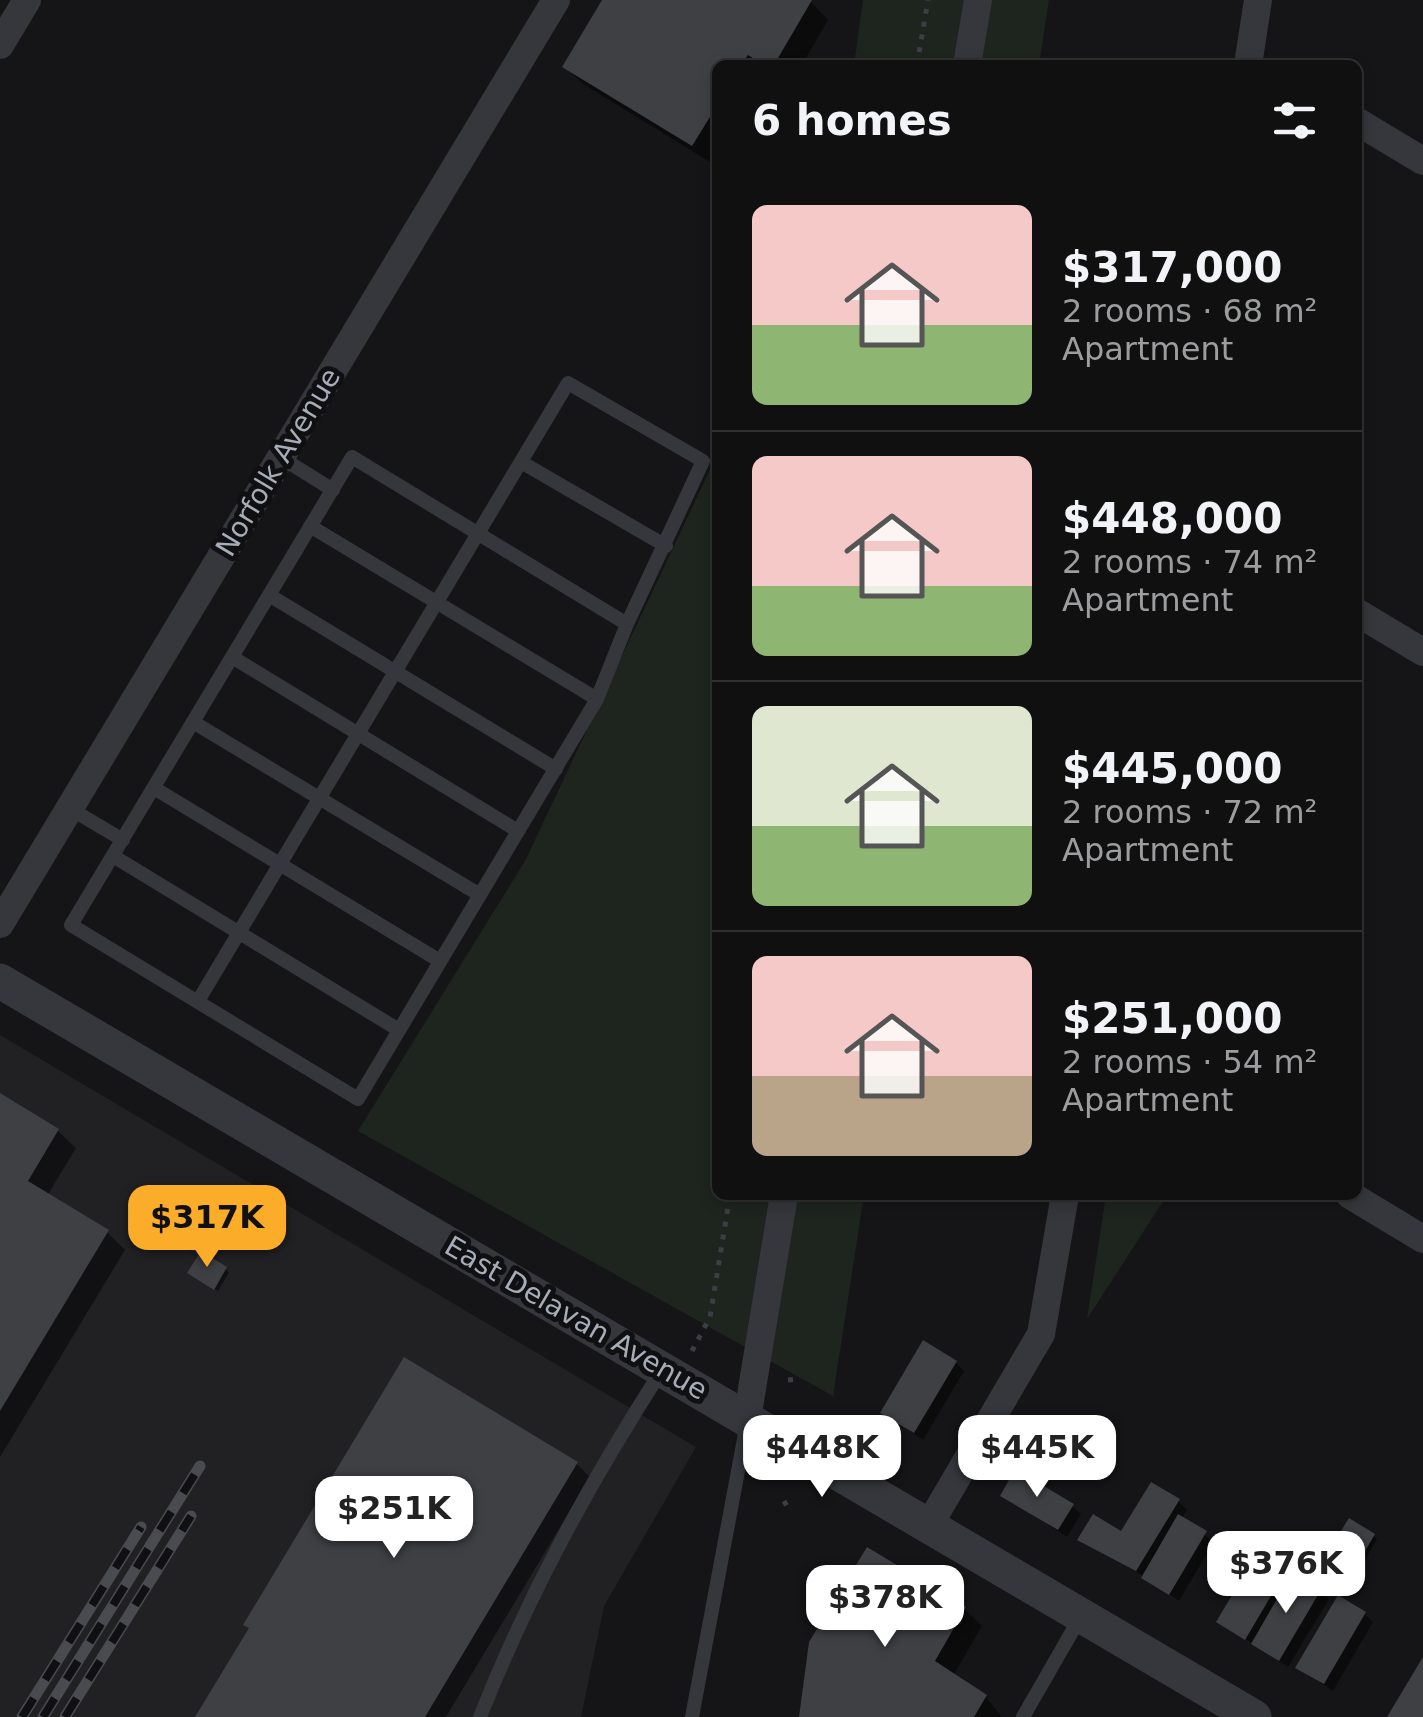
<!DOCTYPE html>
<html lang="en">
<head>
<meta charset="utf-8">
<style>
	:root { --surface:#101011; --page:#19191a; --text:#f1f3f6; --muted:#9c9d9f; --line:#303031; --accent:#fbad29 }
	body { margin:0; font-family:"DejaVu Sans",sans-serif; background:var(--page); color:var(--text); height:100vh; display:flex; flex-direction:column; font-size:38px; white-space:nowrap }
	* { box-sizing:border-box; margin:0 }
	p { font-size:32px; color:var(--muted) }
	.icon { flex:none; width:55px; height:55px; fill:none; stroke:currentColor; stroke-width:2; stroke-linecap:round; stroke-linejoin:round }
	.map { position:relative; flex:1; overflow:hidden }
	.side { position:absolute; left:712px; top:60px; width:650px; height:1140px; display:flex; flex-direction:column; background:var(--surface); border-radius:15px; box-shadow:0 5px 15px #0003,0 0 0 2px var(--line) }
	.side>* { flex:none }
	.price { position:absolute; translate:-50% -85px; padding:0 22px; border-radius:20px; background:#fff; color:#222; font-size:32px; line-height:65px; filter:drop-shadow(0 2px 5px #0008) }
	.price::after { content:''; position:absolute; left:50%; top:60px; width:30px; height:22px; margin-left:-15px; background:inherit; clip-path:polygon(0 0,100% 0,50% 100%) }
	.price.current { background:var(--accent); color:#111 }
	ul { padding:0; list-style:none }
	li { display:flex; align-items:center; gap:30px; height:250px; padding:0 40px }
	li+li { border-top:2px solid var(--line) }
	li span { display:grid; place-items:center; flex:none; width:280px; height:200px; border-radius:15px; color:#555 }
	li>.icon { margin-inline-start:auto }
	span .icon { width:120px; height:120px; fill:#fffc; stroke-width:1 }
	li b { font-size:42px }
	h2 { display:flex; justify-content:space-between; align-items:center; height:120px; padding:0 40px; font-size:42px }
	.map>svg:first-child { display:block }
	.built { fill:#212124 }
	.green { fill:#1d251e }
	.shadow { fill:#0007 }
	.building { fill:#3f4044 }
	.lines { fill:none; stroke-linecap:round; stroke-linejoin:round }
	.path { stroke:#3c3e43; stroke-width:5; stroke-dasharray:5 8; stroke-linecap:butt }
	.service { stroke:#36373c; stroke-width:14 }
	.minor { stroke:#36373c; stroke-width:28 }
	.tertiary { stroke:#36373c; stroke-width:35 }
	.rail-casing { stroke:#494b51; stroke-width:11 }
	.rail { stroke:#101012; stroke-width:8; stroke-dasharray:22; stroke-linecap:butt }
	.labels { text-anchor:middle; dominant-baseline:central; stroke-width:10; stroke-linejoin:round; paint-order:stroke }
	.street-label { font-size:28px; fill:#a6acb8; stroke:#101012 }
</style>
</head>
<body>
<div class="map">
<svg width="1423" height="1717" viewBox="0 0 1423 1717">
	<rect width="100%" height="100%" fill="#151517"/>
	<path class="built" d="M0,1035L696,1447L604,1606L581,1717H0Z"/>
	<path class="green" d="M863,0H1049L1039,65H854Z
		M717,455L718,1195H864L833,1396L358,1131L525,861Z
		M1106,1195H1167L1087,1319Z"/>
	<path class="shadow" d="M605,0H809L828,20L802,65H718V150L710,162L583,84L565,66Z
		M0,1096L58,1131L76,1148L47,1196L107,1232L125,1250L0,1457Z
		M226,1269L229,1273L218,1291L194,1276Z
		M405,1361L577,1464L590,1477L446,1717H198Z
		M956,1363L964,1371L923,1440L883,1412Z
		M1003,1495L1072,1506L1081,1514L1067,1537Z
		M1178,1501L1187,1510L1181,1519L1214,1542L1179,1601L1111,1554L1109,1557L1084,1543L1122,1535Z
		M1374,1536L1377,1539L1365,1560L1341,1545Z
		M1286,1569L1329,1599L1288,1667L1220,1622Z
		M964,1609L982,1626L953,1676L986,1697L1002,1717H802Z
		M1365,1614L1373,1622L1333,1691L1298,1667Z"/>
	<path class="building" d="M602,0H812L774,65H764L748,55L741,65H718V104L692,146L562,67Z
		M0,1093L59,1129L28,1181L109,1230L0,1411Z
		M201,1251L227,1267L214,1290L187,1273Z
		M923,1340L957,1361L914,1433L880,1413Z
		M404,1357L578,1462L425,1717H195L249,1628L243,1625Z
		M1015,1469L1074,1504L1058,1530L1000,1496Z
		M1151,1482L1180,1499L1136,1571L1077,1540L1093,1514L1121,1531Z
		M1178,1514L1207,1531L1169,1595L1141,1578Z
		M1349,1518L1375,1534L1361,1558L1334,1542Z
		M867,1547L966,1607L935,1661L987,1695L974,1717H799L809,1642Z
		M1259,1550L1288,1567L1245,1640L1216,1622Z
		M1293,1571L1322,1588L1279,1661L1251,1644Z
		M1338,1595L1366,1612L1324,1684L1295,1668Z
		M1423,1657V1717H1387Z"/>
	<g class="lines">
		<path class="path" d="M917,65L928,0
			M692,1351L710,1317L730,1195
			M788,1380L797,1379
			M784,1501L789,1510"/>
		<path class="service" d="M280,457L333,490
			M521,462L666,546
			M310,526L597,699
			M269,595L556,769
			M232,657L518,831
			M193,722L480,895
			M154,788L440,961
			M69,808L123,840
			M113,856L399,1030
			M198,1001C321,795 445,589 568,383L703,461L627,624L597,699L358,1099L71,925L352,457L627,624
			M480,1717C529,1593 590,1482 662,1370
			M692,1717L747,1423
			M1023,1717L1081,1616"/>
		<path class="minor" d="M0,45L27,0
			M967,65L978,0
			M1248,65L1258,0
			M1358,122L1423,161
			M1358,613L1423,652
			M0,924L556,0
			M1350,1195L1423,1239
			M747,1419L784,1195
			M929,1525L1041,1334L1065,1195"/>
		<path class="tertiary" d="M0,981L1254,1717"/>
		<g class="rail-casing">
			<path id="rail" d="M22,1717L141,1527
				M43,1717L200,1466
				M65,1717L191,1516"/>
		</g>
		<use href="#rail" class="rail"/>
	</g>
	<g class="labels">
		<g class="street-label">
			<text transform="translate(278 462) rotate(-59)">Norfolk Avenue</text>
			<text transform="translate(576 1318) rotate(30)">East Delavan Avenue</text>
		</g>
	</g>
</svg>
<b class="price current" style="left:207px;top:1270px">$317K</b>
<b class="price" style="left:822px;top:1500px">$448K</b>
<b class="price" style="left:1037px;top:1500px">$445K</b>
<b class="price" style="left:394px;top:1561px">$251K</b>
<b class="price" style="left:1286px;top:1616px">$376K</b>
<b class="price" style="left:885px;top:1650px">$378K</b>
<section class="side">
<h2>6 homes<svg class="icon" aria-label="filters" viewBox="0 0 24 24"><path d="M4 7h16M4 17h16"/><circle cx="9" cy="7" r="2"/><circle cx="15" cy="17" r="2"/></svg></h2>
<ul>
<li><span style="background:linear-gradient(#f6c9c9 60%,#8fb573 0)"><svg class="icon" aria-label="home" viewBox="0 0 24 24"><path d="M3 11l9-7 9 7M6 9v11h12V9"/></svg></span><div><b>$317,000</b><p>2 rooms · 68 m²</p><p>Apartment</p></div></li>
<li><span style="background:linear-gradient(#f6c9c9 65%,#8fb573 0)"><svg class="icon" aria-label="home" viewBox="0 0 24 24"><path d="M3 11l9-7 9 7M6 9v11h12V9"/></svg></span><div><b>$448,000</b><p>2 rooms · 74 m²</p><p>Apartment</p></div></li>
<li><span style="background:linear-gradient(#dfe7d0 60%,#8fb573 0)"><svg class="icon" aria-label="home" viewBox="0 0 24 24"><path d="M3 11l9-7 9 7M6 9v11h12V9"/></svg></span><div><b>$445,000</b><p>2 rooms · 72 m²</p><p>Apartment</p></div></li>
<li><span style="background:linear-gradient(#f6c9c9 60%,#b9a48a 0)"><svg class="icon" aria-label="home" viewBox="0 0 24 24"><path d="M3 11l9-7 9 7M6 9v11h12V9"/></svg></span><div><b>$251,000</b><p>2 rooms · 54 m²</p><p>Apartment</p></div></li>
</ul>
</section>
</div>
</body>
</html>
